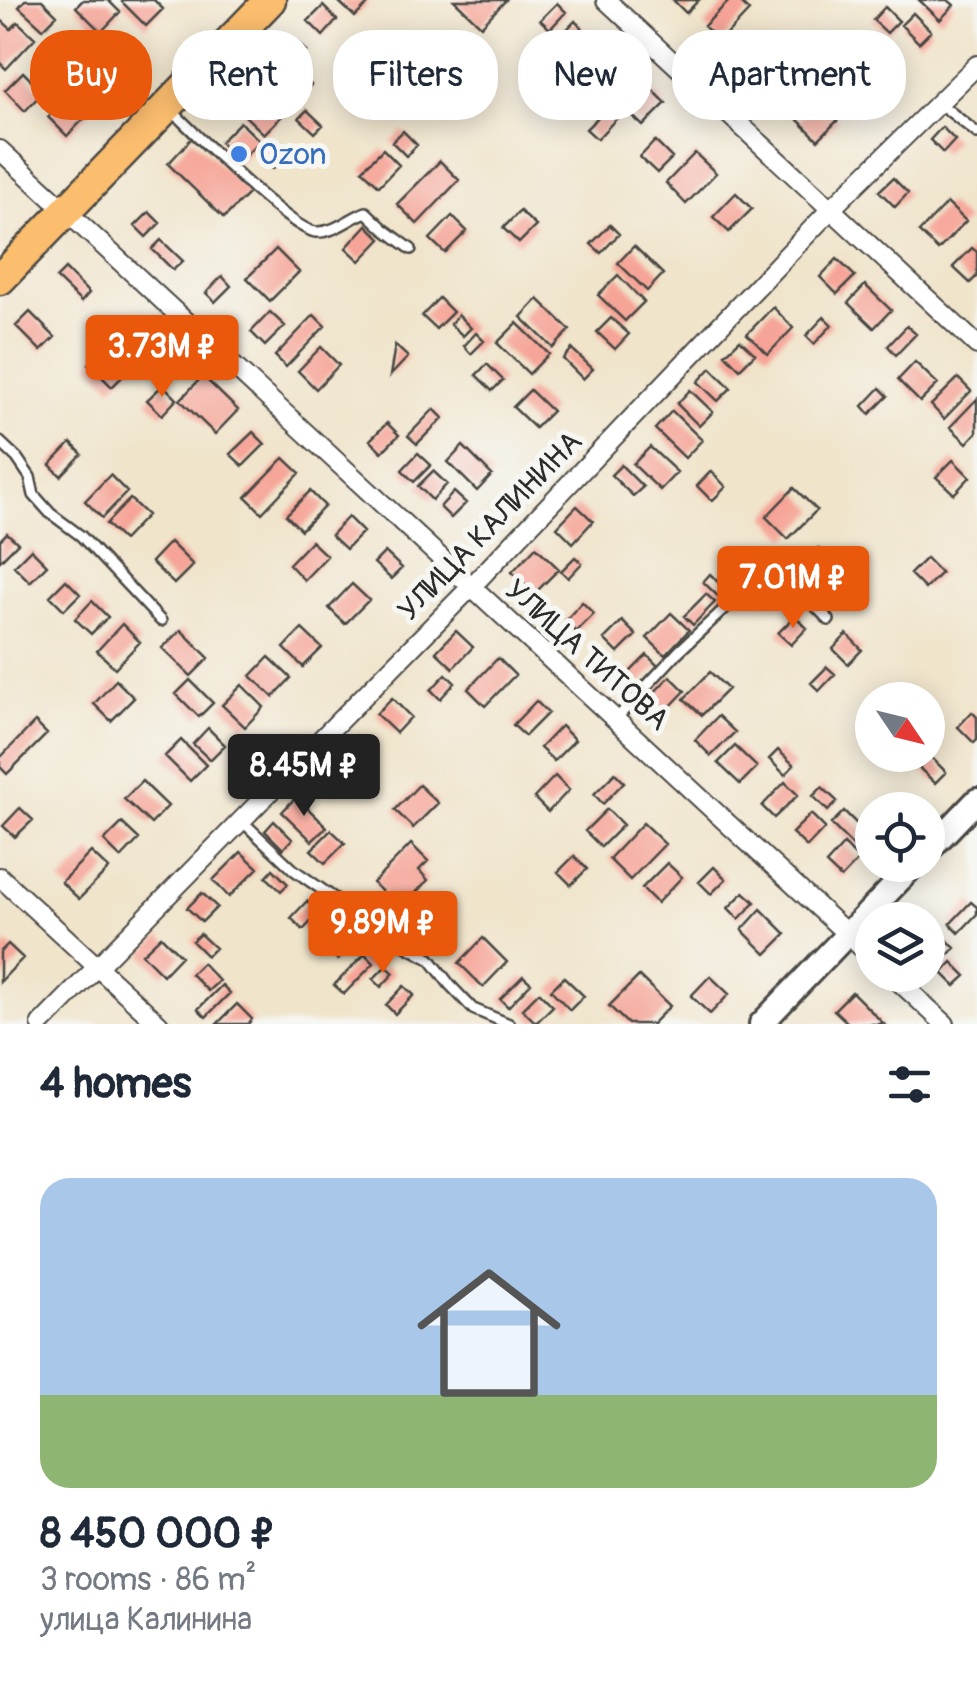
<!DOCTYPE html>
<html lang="en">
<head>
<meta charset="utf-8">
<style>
	:root { --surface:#fff; --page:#f2f2f3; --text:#1f2937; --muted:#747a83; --line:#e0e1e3; --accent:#ea580c }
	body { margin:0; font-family:Pangolin,sans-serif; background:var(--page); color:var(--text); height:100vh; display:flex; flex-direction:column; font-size:38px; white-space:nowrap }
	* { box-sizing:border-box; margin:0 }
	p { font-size:32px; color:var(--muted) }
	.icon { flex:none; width:55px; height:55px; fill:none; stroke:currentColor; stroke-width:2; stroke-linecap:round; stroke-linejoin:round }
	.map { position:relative; height:1024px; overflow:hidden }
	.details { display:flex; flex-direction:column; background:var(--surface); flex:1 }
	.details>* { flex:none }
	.hud { position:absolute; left:30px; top:30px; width:918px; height:90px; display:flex; gap:20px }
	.needle { width:65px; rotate:125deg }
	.buttons { position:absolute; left:855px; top:682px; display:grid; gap:20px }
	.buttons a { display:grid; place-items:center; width:90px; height:90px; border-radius:50%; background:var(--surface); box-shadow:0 5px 25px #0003; font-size:50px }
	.price { position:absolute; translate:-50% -85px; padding:0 22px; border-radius:10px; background:var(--accent); color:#fff; font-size:32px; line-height:65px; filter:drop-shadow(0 2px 5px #0008) }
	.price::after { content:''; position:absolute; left:50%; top:60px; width:30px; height:22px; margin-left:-15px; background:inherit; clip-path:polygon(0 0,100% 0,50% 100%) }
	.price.on { background:#222; color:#fff }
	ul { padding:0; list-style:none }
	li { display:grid; align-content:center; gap:20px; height:530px; padding:0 40px }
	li+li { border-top:2px solid var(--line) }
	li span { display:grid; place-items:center; height:310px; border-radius:30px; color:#555 }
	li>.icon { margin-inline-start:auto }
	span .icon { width:180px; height:180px; fill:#fffc; stroke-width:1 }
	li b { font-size:42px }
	h2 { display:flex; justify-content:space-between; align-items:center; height:120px; padding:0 40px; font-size:42px }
	.tag { padding:0 35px; border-radius:40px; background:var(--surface); box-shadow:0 5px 25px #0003; font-size:35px; line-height:90px }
	.tag.on { background:var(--accent); color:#fff }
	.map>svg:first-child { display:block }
	.building { fill:#f6a497 }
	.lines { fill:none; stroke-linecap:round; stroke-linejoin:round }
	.service-casing { stroke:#494743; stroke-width:14 }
	.minor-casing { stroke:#494743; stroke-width:22 }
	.tertiary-casing { stroke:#494743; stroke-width:28 }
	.primary-casing { stroke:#494743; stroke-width:35 }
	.service { stroke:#fff; stroke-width:9 }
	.minor { stroke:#fff; stroke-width:18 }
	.tertiary { stroke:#fff; stroke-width:22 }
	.primary { stroke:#fbbd6e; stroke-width:30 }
	.shop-dot { fill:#3f7fe0; stroke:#f6f6f2; stroke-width:4 }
	.labels { text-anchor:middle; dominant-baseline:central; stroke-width:10; stroke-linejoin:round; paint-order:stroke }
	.shop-label { font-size:30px; fill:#366cbe; stroke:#f6f6f2; text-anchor:start }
	.street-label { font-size:30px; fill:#2b2b2b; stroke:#f6f6f2 }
</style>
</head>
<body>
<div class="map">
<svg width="977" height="1024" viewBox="0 0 977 1024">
	<rect width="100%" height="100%" fill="#f6f6f2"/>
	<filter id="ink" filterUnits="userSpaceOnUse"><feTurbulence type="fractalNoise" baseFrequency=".01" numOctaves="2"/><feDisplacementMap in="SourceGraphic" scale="20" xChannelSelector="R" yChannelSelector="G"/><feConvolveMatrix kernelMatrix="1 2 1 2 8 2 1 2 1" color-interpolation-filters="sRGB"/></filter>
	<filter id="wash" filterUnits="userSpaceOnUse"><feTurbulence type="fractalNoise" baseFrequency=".0048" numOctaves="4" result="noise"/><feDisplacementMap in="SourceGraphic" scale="40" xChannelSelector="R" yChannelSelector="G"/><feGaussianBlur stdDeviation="2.25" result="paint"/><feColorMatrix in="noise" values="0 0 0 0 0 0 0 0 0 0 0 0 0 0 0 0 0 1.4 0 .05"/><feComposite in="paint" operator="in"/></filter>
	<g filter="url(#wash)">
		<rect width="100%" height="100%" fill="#f0e4cb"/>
		<g id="blocks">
			<path class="building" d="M25,0H42L57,15L43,29L19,7Z
				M83,0H108L120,12L101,32L76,7Z
				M124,0H154L163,9L146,26L122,2Z
				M337,0H365L368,4L355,17Z
				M454,0H506L481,26Z
				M673,0H699L686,13Z
				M730,0H738L749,11L720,42L704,26Z
				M919,0H948L954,5L940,20Z
				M557,3L566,12L550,29L540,20Z
				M323,6L337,20L323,36L308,21Z
				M885,7L899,21L887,33L873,20Z
				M913,13L931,31L919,43L901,25Z
				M0,19L11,29L18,22L35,38L6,69L0,63Z
				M575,21L588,34L565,58L552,45Z
				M293,38L307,51L295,63L282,51Z
				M594,40L610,55L565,102L549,86Z
				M133,42L148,57L134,71L119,56Z
				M812,43L828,58L819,66L804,51Z
				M763,51L770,58L753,76L745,68Z
				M618,59L633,75L611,97L595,82Z
				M294,68L311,85L296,101L279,84Z
				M793,70L808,84L786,106L772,91Z
				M23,72L43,92L25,111L5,90Z
				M87,76L107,95L67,136L48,117Z
				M647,84L666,103L643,126L624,108Z
				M266,94L285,113L264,134L245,116Z
				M817,100L838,120L818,140L798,120Z
				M607,108L617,118L597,139L586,129Z
				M307,110L323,125L315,133L299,118Z
				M240,122L260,141L239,162L220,142Z
				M942,127L955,140L943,153L930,140Z
				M403,131L417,145L406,156L392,142Z
				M192,138L249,193L224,218L168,164Z
				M655,141L672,158L657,173L640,157Z
				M268,142L285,158L273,169L257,153Z
				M383,149L399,165L379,186L362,170Z
				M695,153L716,173L686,204L666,183Z
				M440,161L459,180L417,224L397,204Z
				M893,178L908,193L895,207L879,191Z
				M736,193L752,209L729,232L713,217Z
				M947,203L966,221L938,250L919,232Z
				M520,211L536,226L519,243L503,228Z
				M149,212L160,223L146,237L135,226Z
				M452,216L467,231L445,253L430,239Z
				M367,225L381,239L360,261L346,248Z
				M610,225L619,234L601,253L591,244Z
				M161,240L183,261L173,270L152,249Z
				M634,246L663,274L647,291L618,263Z
				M972,248L977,252V276L970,283L953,267Z
				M276,249L299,272L270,301L247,278Z
				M837,259L855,276L837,294L820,277Z
				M65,269L89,293L81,302L56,278Z
				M618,275L644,302L625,321L598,295Z
				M222,276L231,286L215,302L206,293Z
				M865,285L891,310L874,328L848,303Z
				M439,298L453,312L436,329L422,316Z
				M538,299L570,330L553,348L521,317Z
				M773,307L793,328L768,354L747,334Z
				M30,312L55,337L41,351L16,326Z
				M270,312L285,326L265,346L251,332Z
				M314,315L325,326L286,367L275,356Z
				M458,315L471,328L463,336L450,324Z
				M824,317L832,325L814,344L806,336Z
				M611,318L629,334L615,349L597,332Z
				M517,323L549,354L529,374L497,343Z
				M907,326L916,334L896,355L888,346Z
				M476,333L484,341L471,354L464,346Z
				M116,337L139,360L112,387L89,364Z
				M740,340L755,354L740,369L725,354Z
				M153,341L164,351L151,364L141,354Z
				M395,345L408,357L390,376Z
				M321,347L339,365L316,389L298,371Z
				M572,349L593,369L583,379L563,359Z
				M915,362L938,384L920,402L898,380Z
				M487,364L503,380L492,391L476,375Z
				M711,368L731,388L718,401L698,382Z
				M203,376L238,410L215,434L180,400Z
				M958,378L971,391L944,419L931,405Z
				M163,385L177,399L162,415L147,400Z
				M880,388L888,396L870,414L863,406Z
				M530,390L552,411L535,428L513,407Z
				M690,390L713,412L699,426L677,404Z
				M977,399V432L967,443L950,427Z
				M434,409L443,418L417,444L408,436Z
				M672,411L702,440L685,458L655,429Z
				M387,423L399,435L382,452L370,440Z
				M253,432L265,444L243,466L230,454Z
				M71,443L82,454L61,476L50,465Z
				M463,446L492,475L477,491L448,462Z
				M650,447L677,472L660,490L633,464Z
				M418,453L431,465L414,482L402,470Z
				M284,458L300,473L262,513L246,497Z
				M953,460L970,477L954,494L936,477Z
				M621,465L643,487L633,496L611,475Z
				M433,471L447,484L432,500L418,486Z
				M711,471L726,487L712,501L697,486Z
				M110,475L127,492L102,518L85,501Z
				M794,488L817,510L788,539L766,517Z
				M310,491L325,506L301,530L286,515Z
				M454,492L466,503L451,518L440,507Z
				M130,499L147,515L123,540L106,524Z
				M577,506L593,521L573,543L557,527Z
				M348,517L363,532L346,549L331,535Z
				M7,533L18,543L0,561V540Z
				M311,541L327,556L304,580L289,564Z
				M170,542L193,565L174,584L151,562Z
				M536,547L559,569L534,594L512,572Z
				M818,548L831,561L815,578L802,565Z
				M31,549L47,565L30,582L14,566Z
				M385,552L402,568L391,579L374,563Z
				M575,557L582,563L568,578L561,571Z
				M926,558L941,573L925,589L910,574Z
				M841,569L861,588L844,606L825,586Z
				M710,574L729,593L722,600L703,582Z
				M66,580L80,594L64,610L50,596Z
				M352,584L369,600L345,624L329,608Z
				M706,594L715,602L693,625L684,616Z
				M92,601L108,617L91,634L75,619Z
				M582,602L594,614L576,632L565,621Z
				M671,613L689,630L665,655L647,638Z
				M795,616L807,628L791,645L778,633Z
				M622,621L636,635L618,653L604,639Z
				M122,624L140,642L115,668L97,651Z
				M302,629L322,648L303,667L284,648Z
				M181,630L209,658L191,676L162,648Z
				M456,631L473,647L453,668L436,652Z
				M847,634L862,650L848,664L833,649Z
				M647,655L658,666L637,687L626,676Z
				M269,657L291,678L273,697L251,676Z
				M498,658L515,675L485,706L468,689Z
				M827,667L835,674L819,691L811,683Z
				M710,672L728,689L702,715L684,699Z
				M446,674L455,683L440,699L431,690Z
				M670,676L685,691L664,713L649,698Z
				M116,680L134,698L111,721L94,704Z
				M190,680L213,703L199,717L176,694Z
				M242,685L264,707L245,727L222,705Z
				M392,698L411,717L396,733L376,714Z
				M536,701L548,713L525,736L513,725Z
				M972,712L977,717V740L974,743L958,727Z
				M718,716L735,732L711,756L695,740Z
				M35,722L47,734L7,774L0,767V758Z
				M561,726L575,740L554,761L540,748Z
				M208,728L225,745L210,760L193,744Z
				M181,740L206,765L190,781L165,756Z
				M735,746L757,767L740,784L718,763Z
				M778,750L794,765L785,775L769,759Z
				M923,755H929L946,772L935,783L914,763Z
				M331,760L350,778L335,794L316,776Z
				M615,773L624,782L603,804L594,794Z
				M555,776L569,790L548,812L534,798Z
				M142,781L168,806L151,824L124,799Z
				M785,782L798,795L774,818L762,806Z
				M419,785L438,803L413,828L395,810Z
				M822,787L837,801L828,811L813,796Z
				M296,797L327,827L312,841L282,812Z
				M20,808L33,820L15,837L3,826Z
				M607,809L623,825L601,847L585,831Z
				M844,811L868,835L855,848L831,824Z
				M811,814L825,828L807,847L792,833Z
				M274,821L292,839L283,849L265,831Z
				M122,823L139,839L121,858L104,841Z
				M643,823L665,844L630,880L609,859Z
				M331,830L345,843L325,863L311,850Z
				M411,844L428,861L419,870L428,880L400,909L373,883Z
				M844,844L859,859L841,878L826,864Z
				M91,852L109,869L79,899L61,882Z
				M241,852L258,868L229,897L213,880Z
				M574,856L587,869L571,885L558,872Z
				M667,863L682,877L657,903L642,888Z
				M714,867L726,879L711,894L699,882Z
				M273,869L288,884L281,891L266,877Z
				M744,892L755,902L739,919L728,908Z
				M202,893L217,907L202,922L187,908Z
				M307,901L319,913L303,930L291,918Z
				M971,902L977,907V914L959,933L950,924Z
				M440,906L453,919L438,934L425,921Z
				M761,909L786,934L766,954L742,930Z
				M928,921L955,948L936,967L928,959Z
				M342,925L357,940L338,960L323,945Z
				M200,934L215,948L207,956L192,941Z
				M161,936L181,956L163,975L142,954Z
				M483,938L507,962L483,987L459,963Z
				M8,944L23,958L0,982V952Z
				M365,954L374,963L344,994L334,985Z
				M952,962L966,976L955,986L942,973Z
				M202,963L219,981L208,991L191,974Z
				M386,966L394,973L381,987L373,979Z
				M523,976L531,983L508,1007L500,999Z
				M639,976L670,1006L652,1024H628L609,1006Z
				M710,976L729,994L710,1014L691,996Z
				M564,977L584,996L570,1010L551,990Z
				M222,985L230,993L206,1017L198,1009Z
				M404,986L414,995L395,1014L386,1005Z
				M539,992L553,1006L536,1023L522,1009Z
				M852,992L884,1024H849L834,1010Z
				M237,1004L252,1019L248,1024H217Z"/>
		</g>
	</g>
	<g filter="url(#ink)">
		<use href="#blocks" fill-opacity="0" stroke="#494743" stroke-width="2.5"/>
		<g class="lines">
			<g class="service-casing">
				<path id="service" d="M939,103L977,133
					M172,111C196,134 290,230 316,232C334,233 350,218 366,212L384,229L411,249
					M0,442L17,458L30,477L34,495L50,513L81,536L161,621
					M616,719L679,651L760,576L771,570L795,585L829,620
					M241,820L294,870L391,938L430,959L450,985L473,1009L509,1024"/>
			</g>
			<g class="minor-casing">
				<path id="minor" d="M606,0L977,345
					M0,150L872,957
					M0,877L159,1024
					M892,975L945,1024
					M41,1024L471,587L831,209L977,65"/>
			</g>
			<g class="tertiary-casing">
				<path id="tertiary" d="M928,851L977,800
					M761,1024L914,865"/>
			</g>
			<g class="primary-casing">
				<path id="primary" d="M0,279L270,0"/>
			</g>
			<use href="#service" class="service"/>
			<use href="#minor" class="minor"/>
			<use href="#tertiary" class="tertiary"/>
			<use href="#primary" class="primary"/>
		</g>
	</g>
	<circle class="shop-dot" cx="239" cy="154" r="10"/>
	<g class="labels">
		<g class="shop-label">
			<text x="259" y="154">Ozon</text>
		</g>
		<g class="street-label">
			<text transform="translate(490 526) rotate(-46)">УЛИЦА КАЛИНИНА</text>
			<text transform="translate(587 655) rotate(42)">УЛИЦА ТИТОВА</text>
		</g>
	</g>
</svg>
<div class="buttons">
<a><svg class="needle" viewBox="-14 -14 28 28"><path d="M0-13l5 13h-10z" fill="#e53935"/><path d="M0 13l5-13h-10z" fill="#747a83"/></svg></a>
<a><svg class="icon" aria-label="locate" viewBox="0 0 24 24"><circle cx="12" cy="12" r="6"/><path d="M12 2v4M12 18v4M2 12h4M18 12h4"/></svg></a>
<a><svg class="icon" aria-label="layers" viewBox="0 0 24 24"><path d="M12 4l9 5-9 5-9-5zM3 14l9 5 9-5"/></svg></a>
</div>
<b class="price" style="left:162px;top:400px">3.73M ₽</b>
<b class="price" style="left:793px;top:631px">7.01M ₽</b>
<b class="price on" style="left:304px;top:819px">8.45M ₽</b>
<b class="price" style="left:383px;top:976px">9.89M ₽</b>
<div class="hud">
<a class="tag on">Buy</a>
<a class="tag">Rent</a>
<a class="tag">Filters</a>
<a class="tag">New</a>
<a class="tag">Apartment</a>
</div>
</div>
<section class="details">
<h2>4 homes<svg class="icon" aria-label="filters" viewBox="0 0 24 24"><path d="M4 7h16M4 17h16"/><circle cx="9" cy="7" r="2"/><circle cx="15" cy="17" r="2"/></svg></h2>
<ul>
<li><span style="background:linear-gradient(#a9c7e8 70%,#8fb573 0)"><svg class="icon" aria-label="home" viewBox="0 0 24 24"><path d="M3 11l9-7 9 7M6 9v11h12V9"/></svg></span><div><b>8 450 000 ₽</b><p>3 rooms · 86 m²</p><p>улица Калинина</p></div></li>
</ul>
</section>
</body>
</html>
